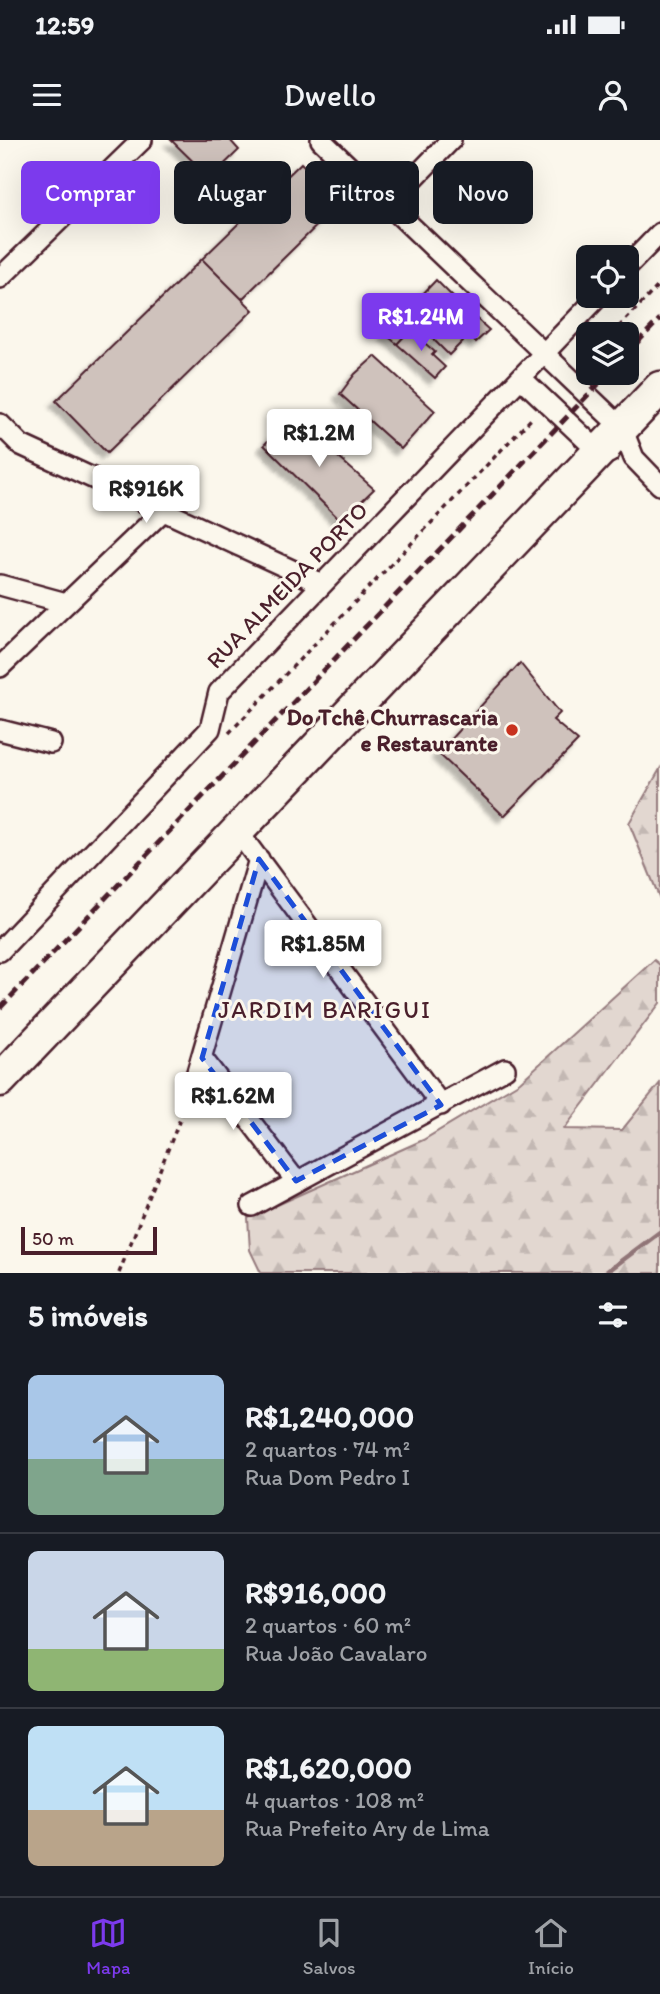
<!DOCTYPE html>
<html lang="pt">
<head>
<meta charset="utf-8">
<style>
	:root { --surface:#171b24; --page:#20242c; --text:#f1f3f6; --muted:#9ea1a6; --line:#363941; --accent:#7c3aed }
	body { margin:0; font-family:Itim,sans-serif; background:var(--page); color:var(--text); height:100vh; display:flex; flex-direction:column; font-size:26px; white-space:nowrap }
	* { box-sizing:border-box; margin:0 }
	p { font-size:23px; color:var(--muted) }
	.icon { flex:none; width:38px; height:38px; fill:none; stroke:currentColor; stroke-width:2; stroke-linecap:round; stroke-linejoin:round }
	.map { position:relative; height:1133px; overflow:hidden }
	.side { display:flex; flex-direction:column; background:var(--surface); flex:1 }
	.side>* { flex:none }
	.guide { position:absolute; left:21px; top:21px; width:620px; height:63px; display:flex; gap:14px }
	.buttons { position:absolute; left:576px; top:105px; display:grid; gap:14px }
	.buttons a { display:grid; place-items:center; width:63px; height:63px; border-radius:10px; background:var(--surface); box-shadow:0 7px 28px #0002; font-size:35px }
	.scale { position:absolute; left:21px; bottom:18px; width:136px; box-sizing:border-box; padding-left:7px; border:4px solid #4a1f2b; border-top:0; font-size:19px; line-height:24px; white-space:nowrap; color:#4a1f2b; -webkit-text-stroke:5px #fbf7ec; paint-order:stroke }
	.price { position:absolute; translate:-50% -60px; padding:0 16px; border-radius:7px; background:#fff; color:#222; font-size:23px; line-height:46px; filter:drop-shadow(0 2px 4px #0008) }
	.price::after { content:''; position:absolute; left:50%; top:42px; width:21px; height:16px; margin-left:-10px; background:inherit; clip-path:polygon(0 0,100% 0,50% 100%) }
	.price.selected { background:var(--accent); color:#fff }
	ul { padding:0; list-style:none }
	li { display:flex; align-items:center; gap:21px; height:175px; padding:0 28px }
	li+li { border-top:2px solid var(--line) }
	li span { display:grid; place-items:center; flex:none; width:196px; height:140px; border-radius:10px; color:#555 }
	li>.icon { margin-inline-start:auto }
	span .icon { width:84px; height:84px; fill:#fffc; stroke-width:1 }
	li b { font-size:30px }
	h2 { display:flex; justify-content:space-between; align-items:center; height:84px; padding:0 28px; font-size:30px }
	.pill { padding:0 24px; border-radius:10px; background:var(--surface); box-shadow:0 7px 28px #0002; font-size:24px; line-height:63px }
	.pill.selected { background:var(--accent); color:#fff }
	.status { display:flex; justify-content:space-between; align-items:center; height:49px; padding:0 35px; background:var(--surface); direction:ltr }
	.status svg { height:19px; fill:currentColor }
	header { display:flex; justify-content:space-between; align-items:center; height:91px; padding:0 28px; background:var(--surface); font-size:32px; font-weight:600 }
	.menu { display:flex; justify-content:space-around; align-items:center; height:98px; border-top:2px solid var(--line); background:var(--surface); font-size:19px; color:var(--muted) }
	.menu a { display:grid; justify-items:center; gap:4px }
	.menu .selected { color:var(--accent) }
	.map>svg:first-child { display:block }
	.forest { fill:url(#forest-firs); stroke:#967b7e; stroke-width:2 }
	.lines { fill:none; stroke-linecap:round; stroke-linejoin:round }
	.stream { stroke:#907477; stroke-width:5 }
	.building { fill:#cfc2bc; stroke:#4a1f2b; stroke-width:2; filter:url(#shadow) }
	.street-casing { stroke:#4a1f2b; stroke-width:24 }
	.primary-casing { stroke:#4a1f2b; stroke-width:37 }
	.path { stroke:#4a1f2b; stroke-width:3.5; stroke-dasharray:5 5; stroke-linecap:butt }
	.street { stroke:#fbf7ec; stroke-width:19 }
	.primary { stroke:#fbf7ec; stroke-width:32 }
	.rail { stroke:#4a1f2b; stroke-width:5; stroke-dasharray:10 5; stroke-linecap:butt }
	.marked { fill:#1d4ed8; fill-opacity:0.2; stroke:#1d4ed8; stroke-width:5; stroke-dasharray:14 9; stroke-linejoin:round }
	.poi-dot { fill:#c8321e; stroke:#fbf7ec; stroke-width:2.5 }
	.labels { text-anchor:middle; dominant-baseline:central; stroke-width:6; stroke-linejoin:round; paint-order:stroke }
	.street-label { font-size:23px; fill:#4a1f2b; stroke:#fbf7ec }
	.poi-label { font-size:23px; font-weight:bold; fill:#4a1f2b; stroke:#fbf7ec; text-anchor:end }
	.neighbourhood-label { font-size:24px; letter-spacing:2px; fill:#4a1f2b; stroke:#fbf7ec }
</style>
</head>
<body>
<div class="status"><b>12:59</b><svg viewBox="0 0 49 12"><path d="M0 12V9h3v3zM5 12V6h3v6zM10 12V3h3v9zM15 12V0h3v12zM26 1h20v11H26zM47 4h2v5h-2z"/></svg></div>
<header><svg class="icon" aria-label="menu" viewBox="0 0 24 24"><path d="M4 6h16M4 12h16M4 18h16"/></svg>Dwello<svg class="icon" aria-label="person" viewBox="0 0 24 24"><circle cx="12" cy="8" r="4"/><path d="M4 21q1-7 8-7t8 7"/></svg></header>
<div class="map">
<svg width="660" height="1133" viewBox="0 0 660 1133">
	<defs>
		<pattern id="forest-firs" width="22" height="20" patternUnits="userSpaceOnUse" patternTransform="scale(1.75)"><rect width="22" height="20" fill="#e2d7d0"/><path d="M5 1l3.5 6h-7zM16 11l3.5 6h-7z" fill="#c3b8b3"/></pattern>
		<filter id="shadow"><feDropShadow dx="-6" dy="6" stdDeviation="2" flood-color="#0004"/></filter>
	</defs>
	<rect width="100%" height="100%" fill="#fbf7ec"/>
	<filter id="ink" filterUnits="userSpaceOnUse"><feTurbulence type="fractalNoise" baseFrequency=".0143" numOctaves="2"/><feDisplacementMap in="SourceGraphic" scale="14" xChannelSelector="R" yChannelSelector="G"/><feConvolveMatrix kernelMatrix="1 2 1 2 8 2 1 2 1" color-interpolation-filters="sRGB"/></filter>
	<g filter="url(#ink)">
		<path class="forest" d="M660,629V759L629,683Z
			M654,820L660,825V863L564,989L622,990L660,943V1133H261L250,1110L248,1078L423,1000L520,942Z"/>
		<g class="lines">
			<path class="stream" d="M605,1133L660,1092"/>
		</g>
		<path class="building" d="M171,0H230L239,10L210,38Z
			M301,23L341,62L242,159L202,119Z
			M202,119L253,170L107,313L56,261Z
			M436,140L458,162L424,197L413,187L397,204L385,194Z
			M458,162L489,190L476,202L469,195L449,215L433,199L445,187L439,181Z
			M410,190L435,212L432,215L445,227L435,238L397,204Z
			M375,216L435,271L401,309L340,254L355,234Z
			M292,276L374,349L341,381L264,305Z
			M520,523L560,573L553,580L578,601L504,676L438,613Z"/>
		<g class="lines">
			<g class="street-casing">
				<path id="street" d="M321,0L622,288L634,318L660,345
					M389,64L451,0
					M626,128L660,93
					M0,138L142,0
					M521,238L598,311L609,313
					M0,284L21,305L322,444
					M0,445L66,463
					M0,527L163,371
					M0,590L51,603
					M238,692L441,965
					M0,811L210,589L219,552L599,156
					M202,918L296,1041
					M195,939L259,719
					M252,1066L505,929"/>
			</g>
			<g class="primary-casing">
				<path id="primary" d="M0,940L660,248"/>
			</g>
			<path class="path" d="M612,194L660,144
				M229,593L534,276
				M119,1133L190,954"/>
			<use href="#street" class="street"/>
			<use href="#primary" class="primary"/>
			<path class="rail" d="M626,214L660,179
				M0,868L609,233"/>
		</g>
	</g>
	<path class="marked" d="M259,719L441,965L296,1041L202,918Z"/>
	<circle class="poi-dot" cx="512" cy="590" r="7"/>
	<g class="labels">
		<g class="street-label">
			<text transform="translate(287 445) rotate(-46)">RUA ALMEIDA PORTO</text>
		</g>
		<g class="poi-label">
			<text x="498" y="577">Do Tchê Churrascaria<tspan x="498" dy="26">e Restaurante</tspan></text>
		</g>
		<g class="neighbourhood-label">
			<text x="325" y="869">JARDIM BARIGUI</text>
		</g>
	</g>
</svg>
<div class="buttons">
<a><svg class="icon" aria-label="locate" viewBox="0 0 24 24"><circle cx="12" cy="12" r="6"/><path d="M12 2v4M12 18v4M2 12h4M18 12h4"/></svg></a>
<a><svg class="icon" aria-label="layers" viewBox="0 0 24 24"><path d="M12 4l9 5-9 5-9-5zM3 14l9 5 9-5"/></svg></a>
</div>
<div class="scale">50 m</div>
<b class="price selected" style="left:421px;top:213px">R$1.24M</b>
<b class="price" style="left:319px;top:329px">R$1.2M</b>
<b class="price" style="left:146px;top:385px">R$916K</b>
<b class="price" style="left:323px;top:840px">R$1.85M</b>
<b class="price" style="left:233px;top:992px">R$1.62M</b>
<div class="guide">
<a class="pill selected">Comprar</a>
<a class="pill">Alugar</a>
<a class="pill">Filtros</a>
<a class="pill">Novo</a>
</div>
</div>
<section class="side">
<h2>5 imóveis<svg class="icon" aria-label="filters" viewBox="0 0 24 24"><path d="M4 7h16M4 17h16"/><circle cx="9" cy="7" r="2"/><circle cx="15" cy="17" r="2"/></svg></h2>
<ul>
<li><span style="background:linear-gradient(#a9c7e8 60%,#7fa58c 0)"><svg class="icon" aria-label="home" viewBox="0 0 24 24"><path d="M3 11l9-7 9 7M6 9v11h12V9"/></svg></span><div><b>R$1,240,000</b><p>2 quartos · 74 m²</p><p>Rua Dom Pedro I</p></div></li>
<li><span style="background:linear-gradient(#c9d6e8 70%,#8fb573 0)"><svg class="icon" aria-label="home" viewBox="0 0 24 24"><path d="M3 11l9-7 9 7M6 9v11h12V9"/></svg></span><div><b>R$916,000</b><p>2 quartos · 60 m²</p><p>Rua João Cavalaro</p></div></li>
<li><span style="background:linear-gradient(#bfe0f5 60%,#b9a48a 0)"><svg class="icon" aria-label="home" viewBox="0 0 24 24"><path d="M3 11l9-7 9 7M6 9v11h12V9"/></svg></span><div><b>R$1,620,000</b><p>4 quartos · 108 m²</p><p>Rua Prefeito Ary de Lima</p></div></li>
</ul>
</section>
<nav class="menu">
<a class="selected"><svg class="icon" aria-label="map" viewBox="0 0 24 24"><path d="M3 6l6-2 6 2 6-2v14l-6 2-6-2-6 2zM9 4v14M15 6v14"/></svg>Mapa</a>
<a><svg class="icon" aria-label="saved" viewBox="0 0 24 24"><path d="M7 4h10v16l-5-4-5 4z"/></svg>Salvos</a>
<a><svg class="icon" aria-label="home" viewBox="0 0 24 24"><path d="M3 11l9-7 9 7M6 9v11h12V9"/></svg>Início</a>
</nav>
</body>
</html>
